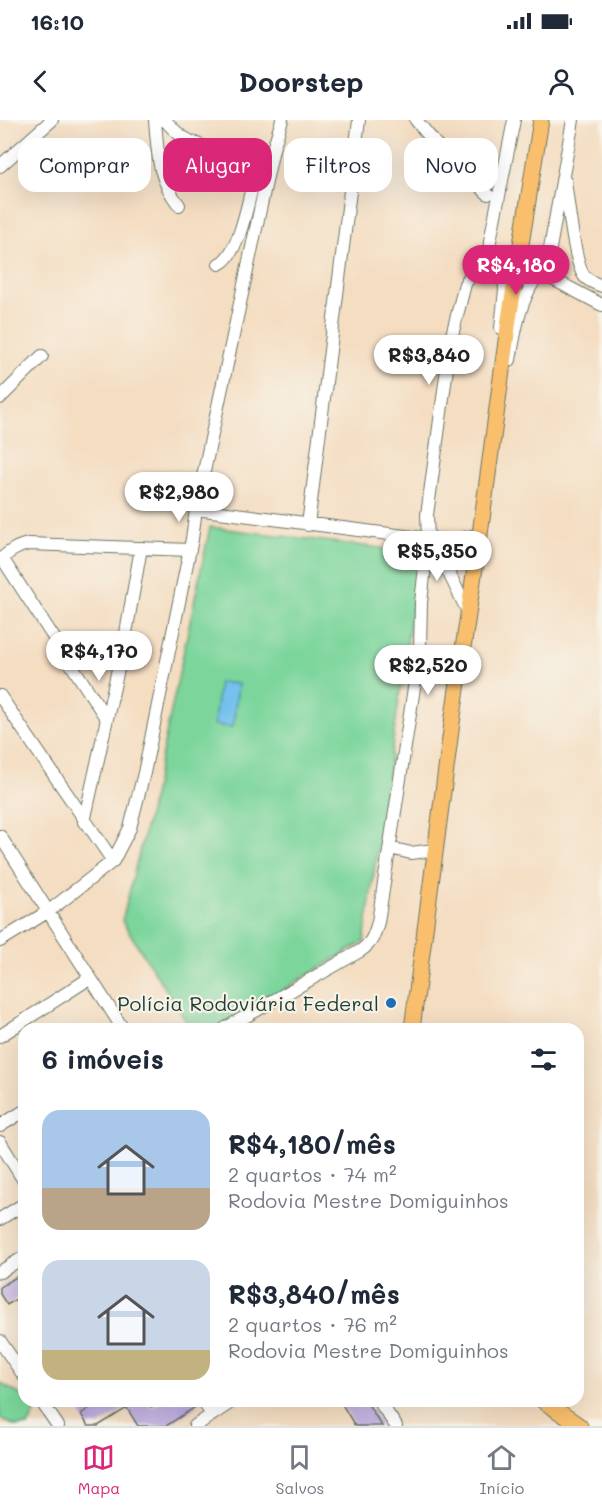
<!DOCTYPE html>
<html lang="pt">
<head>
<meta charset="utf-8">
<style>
	:root { --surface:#fff; --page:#f6f6f7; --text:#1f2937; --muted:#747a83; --line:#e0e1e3; --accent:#db2777 }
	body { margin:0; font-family:Mali,sans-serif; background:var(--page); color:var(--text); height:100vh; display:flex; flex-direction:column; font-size:22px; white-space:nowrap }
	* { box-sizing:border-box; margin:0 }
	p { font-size:20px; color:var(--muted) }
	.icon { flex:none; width:33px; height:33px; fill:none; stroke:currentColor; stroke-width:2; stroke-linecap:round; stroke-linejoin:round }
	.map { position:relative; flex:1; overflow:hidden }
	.panel { position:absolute; left:18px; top:903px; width:566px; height:384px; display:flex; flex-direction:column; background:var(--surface); border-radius:18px; box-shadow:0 6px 24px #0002 }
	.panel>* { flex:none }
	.top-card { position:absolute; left:18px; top:18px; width:567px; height:54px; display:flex; gap:12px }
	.price { position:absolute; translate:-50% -51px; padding:0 14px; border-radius:21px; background:#fff; color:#222; font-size:20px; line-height:39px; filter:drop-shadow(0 2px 3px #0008) }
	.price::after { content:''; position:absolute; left:50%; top:36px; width:18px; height:14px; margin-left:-9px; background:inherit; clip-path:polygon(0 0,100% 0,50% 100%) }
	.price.current { background:var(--accent); color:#fff }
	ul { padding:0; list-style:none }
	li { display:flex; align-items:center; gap:18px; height:150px; padding:0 24px }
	li span { display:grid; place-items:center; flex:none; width:168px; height:120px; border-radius:18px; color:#555 }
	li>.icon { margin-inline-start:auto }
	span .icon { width:72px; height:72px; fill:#fffc; stroke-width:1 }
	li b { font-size:26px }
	h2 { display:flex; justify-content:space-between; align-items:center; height:72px; padding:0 24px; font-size:26px }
	.tag { padding:0 21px; border-radius:18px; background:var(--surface); box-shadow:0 6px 24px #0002; font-size:21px; line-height:54px }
	.tag.current { background:var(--accent); color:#fff }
	.status { display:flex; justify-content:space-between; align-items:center; height:42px; padding:0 30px; background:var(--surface); direction:ltr }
	.status svg { height:16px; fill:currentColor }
	header { display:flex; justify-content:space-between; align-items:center; height:78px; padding:0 24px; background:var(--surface); font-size:27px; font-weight:800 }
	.tabs { display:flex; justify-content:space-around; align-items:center; height:84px; border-top:2px solid var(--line); background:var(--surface); font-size:16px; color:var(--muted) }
	.tabs a { display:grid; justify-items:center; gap:3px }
	.tabs .current { color:var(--accent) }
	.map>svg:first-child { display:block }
	.green { fill:#7cd59b; stroke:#4e8968; stroke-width:1.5 }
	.water { fill:#74c1ee; stroke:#4a7f91; stroke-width:1.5 }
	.building { fill:#bcaae1 }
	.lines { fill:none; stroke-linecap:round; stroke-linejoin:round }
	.minor-casing { stroke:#6a7565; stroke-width:14 }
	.major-casing { stroke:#6a7565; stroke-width:17 }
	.minor { stroke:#fff; stroke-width:12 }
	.major { stroke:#f9bf6d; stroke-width:15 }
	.poi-dot { fill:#1f6fb2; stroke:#f7f3e8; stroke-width:2 }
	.labels { text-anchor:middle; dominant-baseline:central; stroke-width:4.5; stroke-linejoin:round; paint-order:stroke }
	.poi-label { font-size:20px; fill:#1f3d34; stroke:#f7f3e8; text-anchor:end }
</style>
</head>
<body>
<div class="status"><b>16:10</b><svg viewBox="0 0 49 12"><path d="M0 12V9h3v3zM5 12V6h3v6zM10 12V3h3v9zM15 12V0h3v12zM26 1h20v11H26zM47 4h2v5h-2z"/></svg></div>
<header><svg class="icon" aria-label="back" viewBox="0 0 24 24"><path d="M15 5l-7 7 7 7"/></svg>Doorstep<svg class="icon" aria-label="person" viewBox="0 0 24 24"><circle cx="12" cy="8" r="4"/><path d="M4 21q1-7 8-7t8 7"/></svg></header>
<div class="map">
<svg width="602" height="1306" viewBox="0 0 602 1306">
	<rect width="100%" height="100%" fill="#f7f3e8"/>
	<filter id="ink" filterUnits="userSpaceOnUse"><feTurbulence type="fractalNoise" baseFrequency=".0167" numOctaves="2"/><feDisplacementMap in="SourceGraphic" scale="12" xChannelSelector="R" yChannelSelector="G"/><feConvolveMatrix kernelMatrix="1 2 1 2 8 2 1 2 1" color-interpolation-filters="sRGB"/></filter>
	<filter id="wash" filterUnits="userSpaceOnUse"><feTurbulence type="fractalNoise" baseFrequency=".008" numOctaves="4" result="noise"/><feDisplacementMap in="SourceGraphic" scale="24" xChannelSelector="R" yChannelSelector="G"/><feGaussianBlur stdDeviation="1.35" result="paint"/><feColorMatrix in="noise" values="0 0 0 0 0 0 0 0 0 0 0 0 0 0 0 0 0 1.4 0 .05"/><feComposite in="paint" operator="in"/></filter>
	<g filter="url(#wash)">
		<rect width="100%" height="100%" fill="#f4ddc1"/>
		<path class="green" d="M210,407L420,433L364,822L216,909H191L122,801L152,681Z
			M0,1263L24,1277V1281H31L39,1286L28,1306H15L0,1298Z"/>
		<path class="water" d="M219,562L238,564L233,607L214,605Z"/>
		<g id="blocks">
			<path class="building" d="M24,1152V1174L7,1185L0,1174V1167Z
				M100,1281H147L151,1287L161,1281H195L197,1286L166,1306H138L127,1288L98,1306H88L81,1294Z
				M340,1281H366L382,1306H355Z"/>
		</g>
	</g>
	<g filter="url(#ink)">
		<use href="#blocks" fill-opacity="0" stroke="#6a7565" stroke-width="1.5"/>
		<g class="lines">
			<g class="minor-casing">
				<path id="minor" d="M155,0C158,34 157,57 179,85
					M165,0C172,8 179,16 190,21C209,31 234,31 251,44L255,55C249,76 240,135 219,144
					M416,0L438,27L488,74
					M514,0L490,121L489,139L504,158C531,164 540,161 549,134L573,0
					M0,46L52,0
					M565,61C568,80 574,145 585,157C590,162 597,164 602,166
					M541,153L602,185
					M501,208L505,170L504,158
					M510,240C515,212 519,182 536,158
					M0,278L42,236
					M196,389L428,419L453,421L480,414
					M308,405L359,0
					M428,419L445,445L468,492
					M2,438L106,598
					M0,440C9,432 17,426 29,424L190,430
					M0,576L113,741
					M84,702L126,513L141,428
					M0,716L123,909
					M390,728L411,733L434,730
					M0,821L49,791L113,741L130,708L144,653L192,419L196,389L273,29L282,0
					M224,909L360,831C372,823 374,816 378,802L420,529L421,483L428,419L427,395L451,219L465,164L477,146L489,139
					M0,916L90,858
					M0,1006L24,991
					M0,1022L24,1061
					M0,1099L24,1084
					M0,1152L24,1137
					M0,1221L24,1256
					M41,1281L58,1306
					M203,1281L212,1295
					M379,1281L396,1306
					M195,1306L233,1281"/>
			</g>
			<g class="major-casing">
				<path id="major" d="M412,909L452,603L480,414L509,199L541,0
					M543,1281L580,1306"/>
			</g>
			<use href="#minor" class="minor"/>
			<use href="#major" class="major"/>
		</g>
	</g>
	<circle class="poi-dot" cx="391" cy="883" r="6"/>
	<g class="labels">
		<g class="poi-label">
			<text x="379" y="883">Polícia Rodoviária Federal</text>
		</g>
	</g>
</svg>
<b class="price current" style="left:516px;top:176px">R$4,180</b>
<b class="price" style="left:429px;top:266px">R$3,840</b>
<b class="price" style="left:179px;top:403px">R$2,980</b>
<b class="price" style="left:437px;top:462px">R$5,350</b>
<b class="price" style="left:99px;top:562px">R$4,170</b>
<b class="price" style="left:428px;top:576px">R$2,520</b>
<div class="top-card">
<a class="tag">Comprar</a>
<a class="tag current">Alugar</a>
<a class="tag">Filtros</a>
<a class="tag">Novo</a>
</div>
<section class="panel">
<h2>6 imóveis<svg class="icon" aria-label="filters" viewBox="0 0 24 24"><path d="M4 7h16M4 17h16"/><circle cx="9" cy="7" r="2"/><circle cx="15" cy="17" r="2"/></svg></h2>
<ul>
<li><span style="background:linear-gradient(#a9c7e8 65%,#b9a48a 0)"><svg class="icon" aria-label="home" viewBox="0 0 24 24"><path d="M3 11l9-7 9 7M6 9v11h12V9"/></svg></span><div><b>R$4,180/mês</b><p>2 quartos · 74 m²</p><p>Rodovia Mestre Domiguinhos</p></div></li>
<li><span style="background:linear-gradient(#c9d6e8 75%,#c2b280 0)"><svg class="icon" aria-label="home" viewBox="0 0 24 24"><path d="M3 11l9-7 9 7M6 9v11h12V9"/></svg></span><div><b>R$3,840/mês</b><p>2 quartos · 76 m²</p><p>Rodovia Mestre Domiguinhos</p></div></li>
</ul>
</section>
</div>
<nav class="tabs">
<a class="current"><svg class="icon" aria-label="map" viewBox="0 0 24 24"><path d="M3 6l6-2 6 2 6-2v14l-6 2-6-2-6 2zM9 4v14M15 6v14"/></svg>Mapa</a>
<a><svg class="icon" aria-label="saved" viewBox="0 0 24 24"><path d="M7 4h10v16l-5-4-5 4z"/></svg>Salvos</a>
<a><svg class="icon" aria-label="home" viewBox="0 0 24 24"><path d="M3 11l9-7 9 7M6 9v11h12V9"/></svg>Início</a>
</nav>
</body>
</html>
